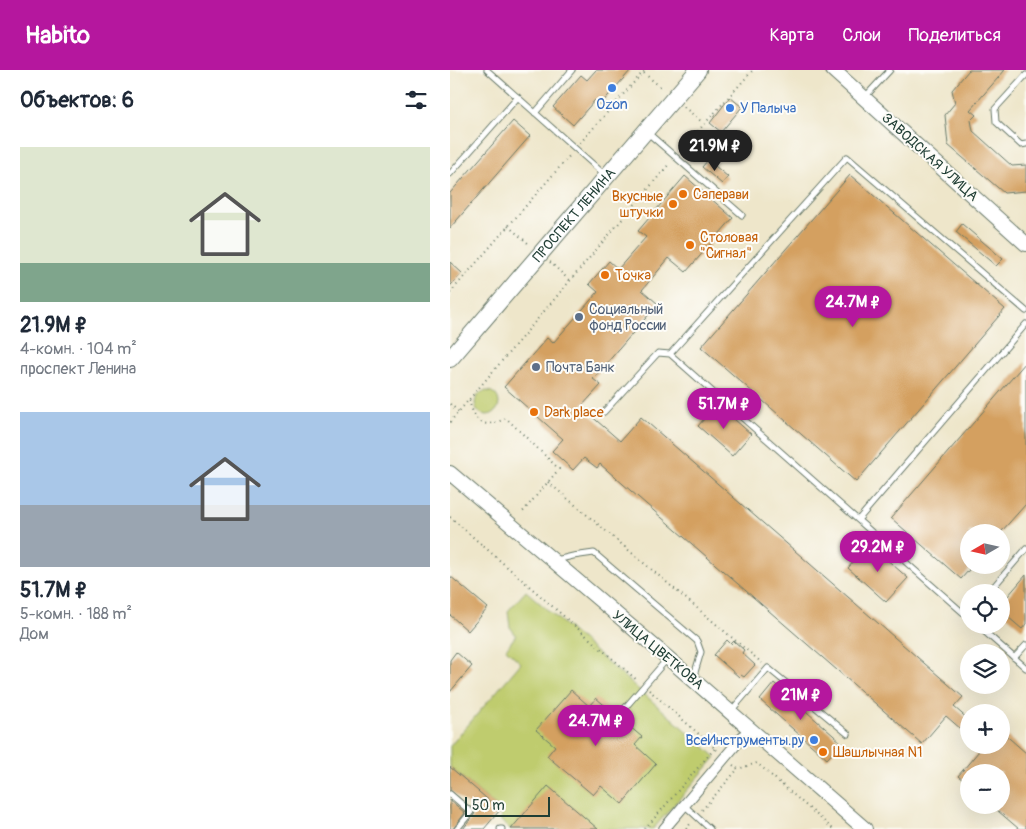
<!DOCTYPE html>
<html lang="ru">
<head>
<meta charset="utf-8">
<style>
	:root { --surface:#fff; --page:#f6f6f7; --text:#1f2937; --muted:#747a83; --accent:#b5179e }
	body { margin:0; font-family:Pangolin,sans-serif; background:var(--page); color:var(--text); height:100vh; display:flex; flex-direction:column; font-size:19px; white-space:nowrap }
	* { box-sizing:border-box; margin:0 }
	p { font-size:16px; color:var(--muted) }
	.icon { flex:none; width:28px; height:28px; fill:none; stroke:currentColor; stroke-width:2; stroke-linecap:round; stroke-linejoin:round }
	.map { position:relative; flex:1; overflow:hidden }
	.details { display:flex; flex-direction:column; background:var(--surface); width:450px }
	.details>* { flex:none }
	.needle { width:32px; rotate:261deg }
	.tools { position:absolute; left:510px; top:454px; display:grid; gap:10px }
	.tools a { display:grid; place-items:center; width:50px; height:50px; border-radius:50%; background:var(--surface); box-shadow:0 5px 20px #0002; font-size:25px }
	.scale { position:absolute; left:15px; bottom:12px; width:85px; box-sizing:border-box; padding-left:5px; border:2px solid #1f3d34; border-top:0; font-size:14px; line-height:18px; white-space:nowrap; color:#1f3d34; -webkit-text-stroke:4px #fdfcf7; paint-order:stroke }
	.price { position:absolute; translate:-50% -42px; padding:0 11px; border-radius:18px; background:var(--accent); color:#fff; font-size:16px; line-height:32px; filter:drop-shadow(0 1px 2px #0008) }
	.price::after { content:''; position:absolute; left:50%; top:30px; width:15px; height:11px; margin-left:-8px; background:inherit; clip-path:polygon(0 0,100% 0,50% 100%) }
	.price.on { background:#222; color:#fff }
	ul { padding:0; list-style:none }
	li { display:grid; align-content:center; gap:10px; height:265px; padding:0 20px }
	li span { display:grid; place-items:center; height:155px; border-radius:0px; color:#555 }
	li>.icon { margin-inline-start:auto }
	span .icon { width:90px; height:90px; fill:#fffc; stroke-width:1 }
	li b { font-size:21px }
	h2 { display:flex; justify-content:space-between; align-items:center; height:60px; padding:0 20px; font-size:21px }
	header { display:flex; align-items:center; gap:30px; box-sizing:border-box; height:70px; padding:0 25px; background:var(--accent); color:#fff }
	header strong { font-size:24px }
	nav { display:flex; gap:28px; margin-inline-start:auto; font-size:18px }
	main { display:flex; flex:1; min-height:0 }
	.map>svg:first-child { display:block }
	.green { fill:#bfcc6e; stroke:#6f8451 }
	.building { fill:#d4a061 }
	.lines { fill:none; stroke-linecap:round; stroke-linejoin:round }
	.lane-casing { stroke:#677868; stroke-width:7 }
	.street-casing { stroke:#677868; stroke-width:12 }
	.secondary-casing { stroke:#677868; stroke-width:16 }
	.primary-casing { stroke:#677868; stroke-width:18 }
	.path { stroke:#677868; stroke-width:2; stroke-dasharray:1 4; stroke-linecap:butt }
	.lane { stroke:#fff; stroke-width:5 }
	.street { stroke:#fff; stroke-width:10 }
	.secondary { stroke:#fff; stroke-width:14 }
	.primary { stroke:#fff; stroke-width:16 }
	.shop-dot { fill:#3f7fe0; stroke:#fdfcf7; stroke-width:2 }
	.food-dot { fill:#e8710a; stroke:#fdfcf7; stroke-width:2 }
	.service-dot { fill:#5c6f8a; stroke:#fdfcf7; stroke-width:2 }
	.labels { text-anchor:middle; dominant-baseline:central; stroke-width:4; stroke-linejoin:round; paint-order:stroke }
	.shop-label { font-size:14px; fill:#366cbe; stroke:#fdfcf7 }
	.street-label { font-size:14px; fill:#1f3d34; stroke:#fdfcf7 }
	.food-label { font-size:14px; fill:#c56008; stroke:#fdfcf7; text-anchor:start }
	.service-label { font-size:14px; fill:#4e5e75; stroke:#fdfcf7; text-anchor:start }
</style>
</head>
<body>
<header>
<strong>Habito</strong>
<nav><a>Карта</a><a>Слои</a><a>Поделиться</a></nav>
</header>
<main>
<section class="details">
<h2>Объектов: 6<svg class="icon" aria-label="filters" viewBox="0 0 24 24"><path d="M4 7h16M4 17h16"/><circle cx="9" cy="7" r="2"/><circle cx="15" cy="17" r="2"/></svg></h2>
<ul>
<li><span style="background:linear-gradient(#dfe7d0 75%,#7fa58c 0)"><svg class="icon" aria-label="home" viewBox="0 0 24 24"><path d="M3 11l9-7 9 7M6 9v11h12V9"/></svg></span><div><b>21.9M ₽</b><p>4-комн. · 104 m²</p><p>проспект Ленина</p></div></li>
<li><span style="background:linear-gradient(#a9c7e8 60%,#9aa5b1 0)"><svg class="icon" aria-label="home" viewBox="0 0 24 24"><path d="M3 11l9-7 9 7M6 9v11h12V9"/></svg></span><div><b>51.7M ₽</b><p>5-комн. · 188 m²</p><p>Дом</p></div></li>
</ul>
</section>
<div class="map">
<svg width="576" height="759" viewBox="0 0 576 759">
	<rect width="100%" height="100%" fill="#fdfcf7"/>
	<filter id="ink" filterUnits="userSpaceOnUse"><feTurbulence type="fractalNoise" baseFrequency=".02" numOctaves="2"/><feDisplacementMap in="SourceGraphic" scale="10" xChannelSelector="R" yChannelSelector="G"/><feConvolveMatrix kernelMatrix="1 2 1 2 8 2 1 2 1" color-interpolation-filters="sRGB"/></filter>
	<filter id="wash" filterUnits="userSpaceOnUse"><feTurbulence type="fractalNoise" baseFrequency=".0096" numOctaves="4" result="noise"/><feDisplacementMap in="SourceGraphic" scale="20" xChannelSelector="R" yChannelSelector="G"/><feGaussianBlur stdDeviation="1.12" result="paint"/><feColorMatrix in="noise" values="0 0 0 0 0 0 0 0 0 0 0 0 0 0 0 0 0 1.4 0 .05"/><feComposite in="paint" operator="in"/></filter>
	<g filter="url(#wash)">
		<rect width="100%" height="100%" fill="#eee6ca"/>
		<path class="green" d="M25 333a12 12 0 1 1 24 0a12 12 0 1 1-24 0Z
			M76,521L266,687L203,759H60L51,751L50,740L0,697V676L71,593L56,579L66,565L60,557L58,541Z"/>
		<g id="blocks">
			<path class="building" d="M146,0H181L150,35L145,30L123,55L103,37L131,5L137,10Z
				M519,0H555L520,40L526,45L521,50L523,61L562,96L576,95V121L554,123L498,75L495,45L505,33L502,20Z
				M280,27L292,37L271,62L260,53Z
				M63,51L80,66L0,158V123Z
				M258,90L278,107L272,114L252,97Z
				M400,105L555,239L406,412L251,277Z
				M235,106L283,148L236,202L219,188L192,220L208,234L143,309L151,315L131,337L170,371L191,347L513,627L504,637L519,650V666L496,646L472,674L150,394L147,398L134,388L123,400L102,381L113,369L54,317L97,268L103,273L148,222L139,214L159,191L168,199L196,167L188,161Z
				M512,154L553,189L546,196L506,162Z
				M0,192L12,203L0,216Z
				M576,292V434L551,462H519V500L511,509L441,448Z
				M267,334L301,364L282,386L248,356Z
				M419,474L458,508L436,532L398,498Z
				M576,505V554L572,559L551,541V534Z
				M0,506L38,538L18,561L0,545Z
				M277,570L281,574L284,571L294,580L292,583L305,595L294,607L291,605L289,607L264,585Z
				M6,582L22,596L0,622V590Z
				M324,613L392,673L377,689L310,630Z
				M121,620L139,636L146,628L192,667L185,675L206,694L172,734L151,716L143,725L97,686L105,676L86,660Z
				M551,661L576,683V759H569L541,735H551V702H519V715L508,706L534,675H551Z
				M0,697L50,740L34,759H13L24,745L25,741L0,720Z
				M98,716L148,759H61Z
				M0,730L15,743L3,759H0Z"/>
		</g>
	</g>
	<g filter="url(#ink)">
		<use href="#blocks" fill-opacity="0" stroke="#677868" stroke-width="1"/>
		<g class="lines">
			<g class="lane-casing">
				<path id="lane" d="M37,0L154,104
					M576,5L545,39L546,52L571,75L576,74
					M415,27L440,0
					M85,43L122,0
					M198,63L292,145
					M0,104L68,27
					M154,342L208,283L220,284
					M408,450L576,254
					M106,490L123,486L144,483L247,571L251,582L243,609
					M539,522L576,479
					M519,548L220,284L397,87L576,241
					M527,555L576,598
					M564,588L576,575
					M174,639L218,588
					M281,641L318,598L398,664
					M0,724L21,742L7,759
					M234,735L260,759
					M50,759H52"/>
			</g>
			<g class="street-casing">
				<path id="street" d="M214,759L300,658"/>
			</g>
			<g class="secondary-casing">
				<path id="secondary" d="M383,0L576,174
					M0,403L218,588L415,759"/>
			</g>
			<g class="primary-casing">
				<g id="primary">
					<path id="s1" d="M0,289L248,0"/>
				</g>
			</g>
			<path class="path" d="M190,0L213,19
				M234,37L253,53
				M130,73L195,0
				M231,80L303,0
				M58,156L79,174
				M100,192L120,211
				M0,223L121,84
				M19,330C25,353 34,360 56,348L109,399L71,444
				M0,334L9,342
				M0,352L220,93
				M98,412L312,593
				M0,447L188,611
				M199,620L267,680
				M283,695L288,699L307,693L383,759
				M252,740L288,699
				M195,759L265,678
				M236,759L241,753"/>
			<use href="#lane" class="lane"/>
			<use href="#street" class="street"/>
			<use href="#secondary" class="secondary"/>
			<use href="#primary" class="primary"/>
		</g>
	</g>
	<g class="shop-dot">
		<circle cx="162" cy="18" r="5"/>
		<circle cx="280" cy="38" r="5"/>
		<circle cx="364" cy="670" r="5"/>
	</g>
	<g class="food-dot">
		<circle cx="233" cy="124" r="5"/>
		<circle cx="223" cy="134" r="5"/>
		<circle cx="240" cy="175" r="5"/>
		<circle cx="155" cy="205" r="5"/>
		<circle cx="84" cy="342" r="5"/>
		<circle cx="373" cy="682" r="5"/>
	</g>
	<g class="service-dot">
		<circle cx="129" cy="247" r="5"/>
		<circle cx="86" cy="297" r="5"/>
	</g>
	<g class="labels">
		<g class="shop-label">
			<text x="162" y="34">Ozon</text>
			<text x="290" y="38" text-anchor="start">У Палыча</text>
			<text x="354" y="670" text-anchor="end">ВсеИнструменты.ру</text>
		</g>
		<g class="street-label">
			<text transform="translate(480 87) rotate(42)">ЗАВОДСКАЯ УЛИЦА</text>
			<text stroke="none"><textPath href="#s1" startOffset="190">ПРОСПЕКТ ЛЕНИНА</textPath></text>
			<text transform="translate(208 580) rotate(40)">УЛИЦА ЦВЕТКОВА</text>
		</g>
		<g class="food-label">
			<text x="243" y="124">Саперави</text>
			<text x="213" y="126" text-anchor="end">Вкусные<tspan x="213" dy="16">штучки</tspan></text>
			<text x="250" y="167">Столовая<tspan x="250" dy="16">"Сигнал"</tspan></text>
			<text x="165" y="205">Точка</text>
			<text x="94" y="342">Dark place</text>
			<text x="383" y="682">Шашлычная N1</text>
		</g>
		<g class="service-label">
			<text x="139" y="239">Социальный<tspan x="139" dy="16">фонд России</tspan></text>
			<text x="96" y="297">Почта Банк</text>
		</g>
	</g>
</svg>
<div class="tools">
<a><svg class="needle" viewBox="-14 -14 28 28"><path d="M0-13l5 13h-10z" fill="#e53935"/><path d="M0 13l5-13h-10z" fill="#747a83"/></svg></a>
<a><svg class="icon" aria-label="locate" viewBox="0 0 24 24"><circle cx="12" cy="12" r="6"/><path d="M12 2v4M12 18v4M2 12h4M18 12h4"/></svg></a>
<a><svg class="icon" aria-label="layers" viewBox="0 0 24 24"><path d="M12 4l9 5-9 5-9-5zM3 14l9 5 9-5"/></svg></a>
<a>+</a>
<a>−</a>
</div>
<div class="scale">50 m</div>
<b class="price on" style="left:265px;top:102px">21.9M ₽</b>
<b class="price" style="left:403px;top:258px">24.7M ₽</b>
<b class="price" style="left:274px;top:360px">51.7M ₽</b>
<b class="price" style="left:428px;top:503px">29.2M ₽</b>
<b class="price" style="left:351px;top:651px">21M ₽</b>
<b class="price" style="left:146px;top:677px">24.7M ₽</b>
</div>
</main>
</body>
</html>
